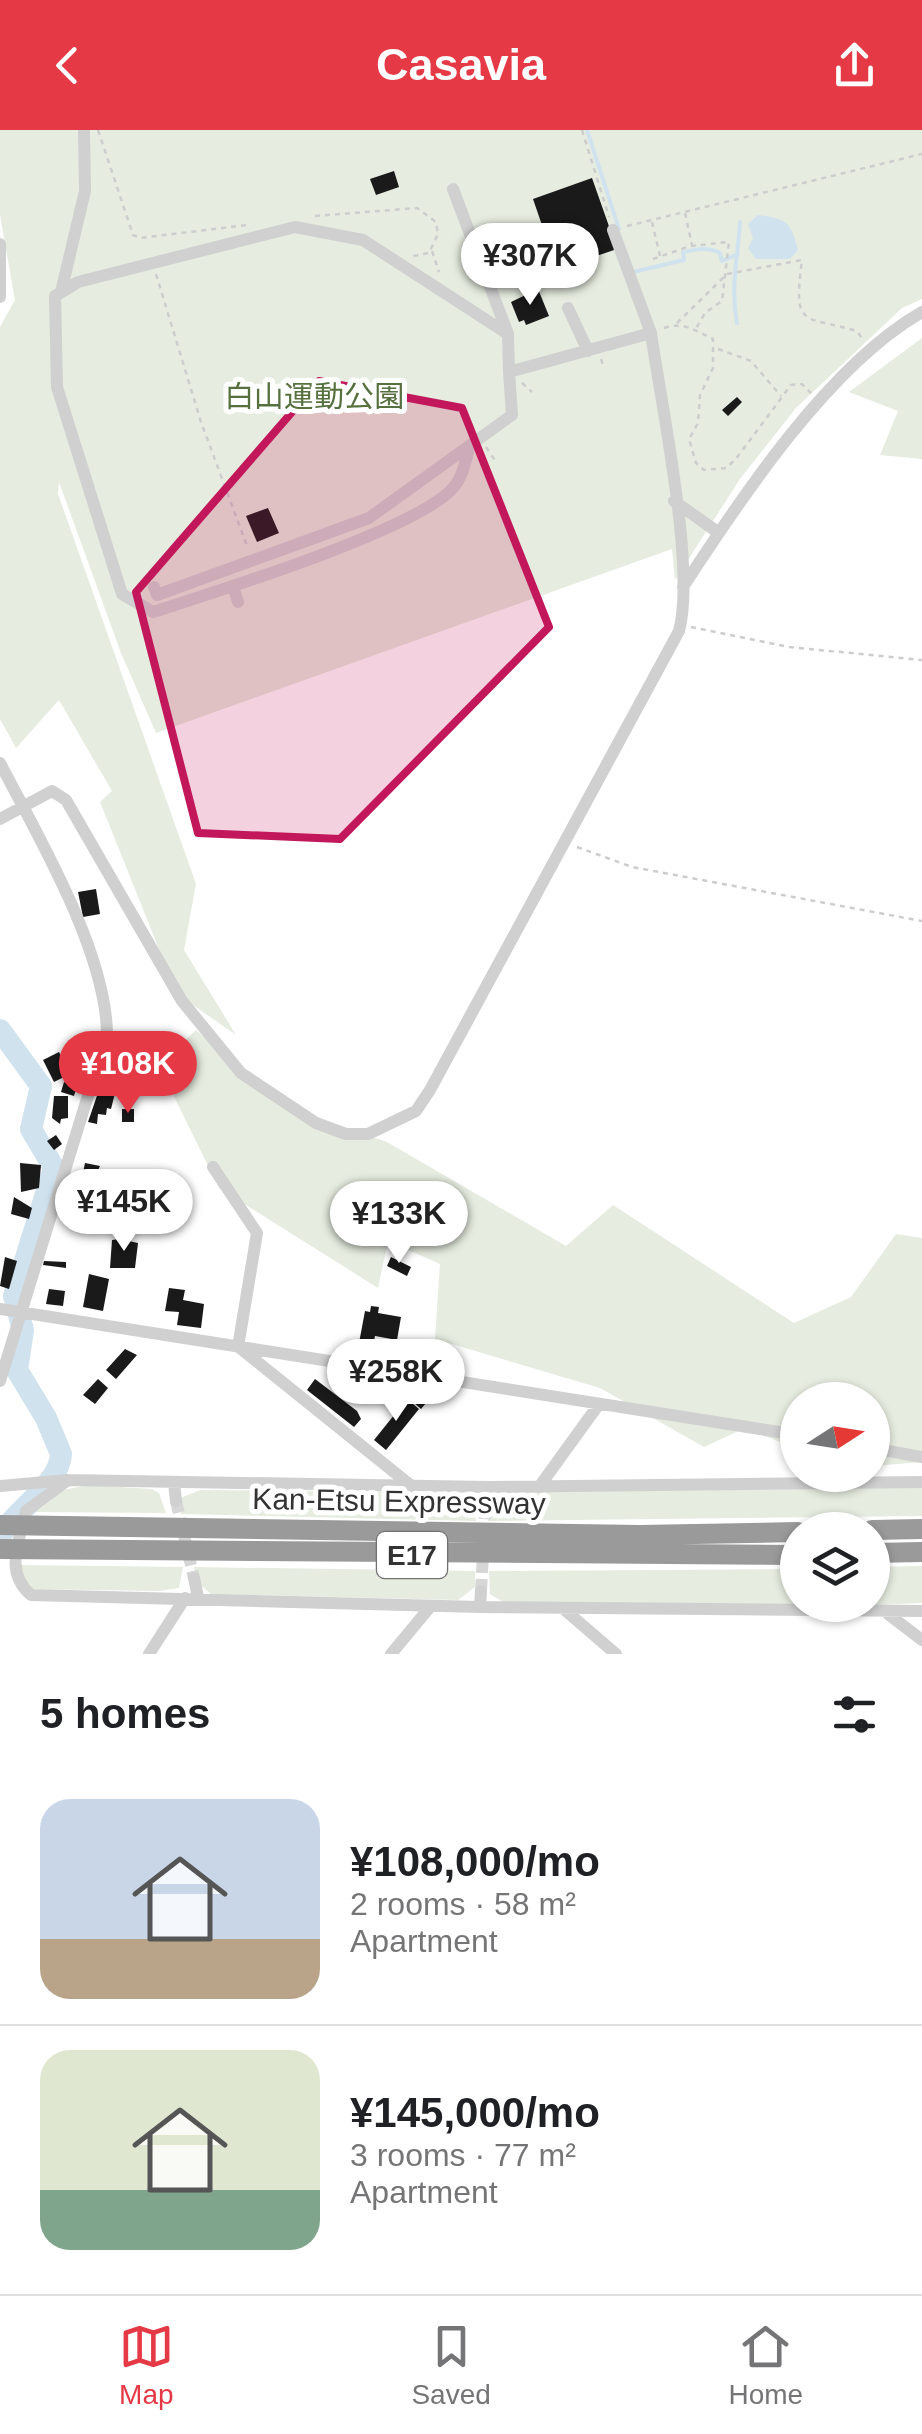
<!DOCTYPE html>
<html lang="en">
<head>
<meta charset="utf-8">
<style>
	:root { --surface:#fff; --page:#f6f6f6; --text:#202124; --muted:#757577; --line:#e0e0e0; --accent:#e63946 }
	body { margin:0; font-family:Arial,"Noto Sans JP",sans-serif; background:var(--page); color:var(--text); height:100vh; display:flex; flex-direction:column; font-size:38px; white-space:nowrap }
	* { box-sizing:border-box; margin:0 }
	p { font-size:32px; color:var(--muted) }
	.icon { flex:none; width:55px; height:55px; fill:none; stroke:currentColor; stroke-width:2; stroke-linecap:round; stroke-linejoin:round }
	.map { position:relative; height:1524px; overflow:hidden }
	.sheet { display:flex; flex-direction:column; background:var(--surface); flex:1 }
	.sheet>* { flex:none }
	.needle { width:65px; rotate:78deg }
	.fabs { position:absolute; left:780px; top:1252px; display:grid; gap:20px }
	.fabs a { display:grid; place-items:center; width:110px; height:110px; border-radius:50%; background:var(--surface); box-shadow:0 2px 8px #0004; font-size:50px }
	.price { position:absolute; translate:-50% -85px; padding:0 22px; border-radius:35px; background:#fff; color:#222; font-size:32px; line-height:65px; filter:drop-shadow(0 2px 5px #0008) }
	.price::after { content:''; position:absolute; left:50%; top:60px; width:30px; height:22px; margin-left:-15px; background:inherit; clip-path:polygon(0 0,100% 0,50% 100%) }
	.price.selected { background:var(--accent); color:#fff }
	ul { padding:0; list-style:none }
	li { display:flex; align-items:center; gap:30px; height:250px; padding:0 40px }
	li+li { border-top:2px solid var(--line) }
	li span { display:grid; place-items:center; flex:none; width:280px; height:200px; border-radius:30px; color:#555 }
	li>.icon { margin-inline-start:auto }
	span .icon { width:120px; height:120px; fill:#fffc; stroke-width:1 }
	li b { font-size:42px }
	h2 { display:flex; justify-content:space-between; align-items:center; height:120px; padding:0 40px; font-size:42px }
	header { display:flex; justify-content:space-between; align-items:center; height:130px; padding:0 40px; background:var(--accent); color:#fff; font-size:45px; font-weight:600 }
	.menu { display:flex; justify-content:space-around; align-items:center; height:140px; border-top:2px solid var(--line); background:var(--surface); font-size:28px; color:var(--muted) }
	.menu a { display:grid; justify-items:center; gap:5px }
	.menu .selected { color:var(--accent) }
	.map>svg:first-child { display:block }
	.green { fill:#e6ecdf }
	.water { fill:#cfe2ee }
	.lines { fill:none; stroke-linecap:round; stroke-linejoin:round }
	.stream { stroke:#cfe2ee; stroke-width:4 }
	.river { stroke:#cfe2ee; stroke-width:22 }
	.building { fill:#1a1a1a }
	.minor-tunnel { stroke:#d6d6d6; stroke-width:12; stroke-dasharray:12 6; stroke-linecap:butt }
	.path { stroke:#cdcdcd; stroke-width:2.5; stroke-dasharray:5 5; stroke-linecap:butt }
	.minor { stroke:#d0d0d0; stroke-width:12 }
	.highway { stroke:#9a9a9a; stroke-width:20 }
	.marked { fill:#c2185b; fill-opacity:0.2; stroke:#c2185b; stroke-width:8; stroke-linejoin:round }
	.labels { text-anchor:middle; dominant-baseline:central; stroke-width:10; stroke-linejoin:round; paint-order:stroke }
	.shield { fill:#fff; stroke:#707070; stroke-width:2.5 }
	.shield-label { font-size:28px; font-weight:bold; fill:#333 }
	.park-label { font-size:30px; fill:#56703f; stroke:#fff }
	.street-label { font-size:30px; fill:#333; stroke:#fff }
</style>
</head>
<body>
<header><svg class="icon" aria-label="back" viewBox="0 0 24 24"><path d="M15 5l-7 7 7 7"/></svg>Casavia<svg class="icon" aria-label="share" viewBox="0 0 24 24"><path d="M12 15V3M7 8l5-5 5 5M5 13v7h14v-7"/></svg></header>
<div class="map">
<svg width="922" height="1524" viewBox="0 0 922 1524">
	<rect width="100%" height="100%" fill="#fff"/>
	<path class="green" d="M0,0H922V169L902,178L796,278L740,349L675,450L672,419L156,603L121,523L59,352L58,364L196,754L184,820L236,905L177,864L100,672L112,661L59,570L16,618L0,589V197L15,170L0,85Z
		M922,208V329L880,325L898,281L849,262Z
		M196,900L287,978L387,1012L566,1116L613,1075L794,1193L851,1167L896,1104L922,1108V1332L873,1336L872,1270H798L797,1319L745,1298L704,1317L600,1258L435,1209L440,1134L388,1111L378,1158L219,1058L159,936Z
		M922,1354V1386L488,1391L491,1367L509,1362Z
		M88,1355L152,1359L159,1363L166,1383L30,1382L58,1361Z
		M200,1360L458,1362L472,1367L476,1391L181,1384L178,1369Z
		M17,1435L183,1437L179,1458L159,1461L26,1459Z
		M922,1436V1473L873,1475L872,1437Z
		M194,1437L475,1441V1457L458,1470L211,1464L198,1453Z
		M797,1439L798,1475L503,1472L490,1464L489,1441Z"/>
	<path class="water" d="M758,85C787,89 791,92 798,120L790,129H756L748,118L753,108L748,94Z"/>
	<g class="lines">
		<path class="stream" d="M587,0L619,99
			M633,142L684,130L683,122C696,119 708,117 720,123L722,131L738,124
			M737,193C730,157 738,127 740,92"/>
		<path class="river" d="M0,900L41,956L31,999L54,1038L14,1166L23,1200L17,1240L46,1288L61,1324C60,1354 15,1380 0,1406"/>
	</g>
	<path class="building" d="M394,41L399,57L376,65L370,49Z
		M592,48L617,119L567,136L554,98L544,101L533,69Z
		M538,159L549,186L526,195L524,190L519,192L511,172Z
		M737,267L742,272L728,286L722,280Z
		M268,378L279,403L257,412L246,386Z
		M96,759L100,784L83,787L78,762Z
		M131,904L147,927L134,936L118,913Z
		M77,911L87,913L84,925L73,922Z
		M59,922L70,944L54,952L43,930Z
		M64,952L77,956L74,966L61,962Z
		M101,954L115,963L111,979L107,978L106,985L98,984L97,994L88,992Z
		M54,966H68V988L61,989L60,994L52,988Z
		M122,979H134V992H122Z
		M56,1005L62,1014L54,1020L47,1011Z
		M20,1033L41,1035L39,1058L21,1062Z
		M85,1033L100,1036L92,1054L81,1052Z
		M72,1056L86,1060L83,1072L68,1069Z
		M14,1067L32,1078L29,1089L11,1084Z
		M90,1071L95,1073L92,1084L79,1085L82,1074L90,1076Z
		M119,1109L138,1113L135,1138H110L112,1110Z
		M5,1127L17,1131L9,1159L0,1156Z
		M391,1127L411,1137L407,1146L387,1136Z
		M44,1131L66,1132V1138L43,1135Z
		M89,1144L109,1149L103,1181L83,1177Z
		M169,1158L185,1160L183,1170L204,1174L201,1198L177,1195L179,1182L165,1181Z
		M49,1159L65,1161L63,1176L46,1174Z
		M371,1176L379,1177L378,1183L401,1187L397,1210L375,1206L373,1216L359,1213L365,1181L370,1182Z
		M125,1219L137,1225L116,1249L106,1240Z
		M98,1249L108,1258L95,1274L83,1265Z
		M315,1249L357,1281L361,1289L354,1297L307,1260Z
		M418,1259L435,1262L421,1279L409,1268Z
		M407,1269L419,1279L386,1320L374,1310Z"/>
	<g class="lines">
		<path class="minor-tunnel" d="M176,1371L194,1448
			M481,1461L486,1369"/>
		<path class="path" d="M98,0L133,105L140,108L247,95
			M582,0L609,87
			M685,83L692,115
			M315,86L417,78L436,92L438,104L429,123L413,126
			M652,92L660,126
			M627,96L922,24
			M432,121L439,142
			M653,129L690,116L729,112L722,171L705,183L695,200
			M156,144L201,292L247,416
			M677,193L727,144L802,130C793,199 802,185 857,201L863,210
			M664,198C683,191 696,201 713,209V238L700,265L698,293L689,309L696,333L704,340L726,338L735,330L791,255L802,254L811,263
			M718,219L751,231L781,266
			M601,229L604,238
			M522,253L532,262
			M486,317L496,332
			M691,497L789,517L922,530
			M577,717L632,737L922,791"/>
		<path class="minor" d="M613,100L651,203
			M0,114V167
			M62,158L85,61L84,0
			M568,178L588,221
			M470,315C466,329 463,347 453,358C416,400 215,462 153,482L122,464L57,257L55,166L78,152L295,97L363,110L508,204
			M674,371L719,403
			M233,456L238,472
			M154,457L157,465L369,388L512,285L509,242
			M683,457C741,368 829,235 922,182
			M0,633C38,706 106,821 107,904L0,1251
			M0,689L52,661L66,670L182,871L241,943L316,993L346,1004H368L416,981L430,960L679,501C696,438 661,274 651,203L509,242L508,204L453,59
			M213,1037L257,1103L238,1217
			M0,1179L798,1305
			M240,1218L414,1358
			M872,1318L922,1327
			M68,1350L26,1381C19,1412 4,1442 31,1465L480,1477L481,1461
			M174,1352L176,1371
			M0,1356L68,1350L488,1357
			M539,1357L599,1274
			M486,1369L488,1357L922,1352
			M194,1448L198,1467
			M480,1477L922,1481
			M566,1481L616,1524
			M888,1484L922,1510
			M149,1524L185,1468
			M391,1524L430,1477"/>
		<path class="highway" d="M0,1395L640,1405L798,1402
			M872,1400L922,1399
			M0,1419L798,1425
			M872,1423L922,1422"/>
	</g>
	<path class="marked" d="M319,251L462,278L549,497L340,709L198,703L136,462Z"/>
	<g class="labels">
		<rect class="shield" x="377" y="1402" width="70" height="46" rx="8"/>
		<g class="shield-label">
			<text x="412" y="1425">E17</text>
		</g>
		<g class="park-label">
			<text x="314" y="266">白山運動公園</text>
		</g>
		<g class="street-label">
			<text transform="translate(399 1371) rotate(1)">Kan-Etsu Expressway</text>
		</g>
	</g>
</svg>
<div class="fabs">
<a><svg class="needle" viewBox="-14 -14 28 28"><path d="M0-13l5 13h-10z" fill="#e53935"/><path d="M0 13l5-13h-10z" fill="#757577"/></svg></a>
<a><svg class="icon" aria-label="layers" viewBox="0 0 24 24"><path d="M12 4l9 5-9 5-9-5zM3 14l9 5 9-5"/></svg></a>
</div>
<b class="price" style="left:530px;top:178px">¥307K</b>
<b class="price selected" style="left:128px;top:986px">¥108K</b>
<b class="price" style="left:124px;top:1124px">¥145K</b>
<b class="price" style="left:399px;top:1136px">¥133K</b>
<b class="price" style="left:396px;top:1294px">¥258K</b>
</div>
<section class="sheet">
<h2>5 homes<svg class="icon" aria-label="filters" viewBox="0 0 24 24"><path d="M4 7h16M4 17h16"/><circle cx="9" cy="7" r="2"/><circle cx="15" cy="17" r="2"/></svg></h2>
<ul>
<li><span style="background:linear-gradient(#c9d6e8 70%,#b9a48a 0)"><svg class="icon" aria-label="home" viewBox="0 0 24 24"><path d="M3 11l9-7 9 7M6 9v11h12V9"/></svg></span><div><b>¥108,000/mo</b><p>2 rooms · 58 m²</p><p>Apartment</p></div></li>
<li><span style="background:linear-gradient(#dfe7d0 70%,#7fa58c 0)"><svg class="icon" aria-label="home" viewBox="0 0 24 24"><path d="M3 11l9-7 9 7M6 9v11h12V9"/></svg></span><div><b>¥145,000/mo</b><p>3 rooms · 77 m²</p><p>Apartment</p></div></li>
</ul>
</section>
<nav class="menu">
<a class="selected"><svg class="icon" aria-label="map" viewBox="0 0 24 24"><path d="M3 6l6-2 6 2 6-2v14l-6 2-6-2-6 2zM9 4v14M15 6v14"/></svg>Map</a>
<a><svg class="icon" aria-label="saved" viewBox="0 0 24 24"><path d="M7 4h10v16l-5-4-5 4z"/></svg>Saved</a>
<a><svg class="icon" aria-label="home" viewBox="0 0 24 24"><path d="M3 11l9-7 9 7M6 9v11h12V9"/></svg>Home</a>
</nav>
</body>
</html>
